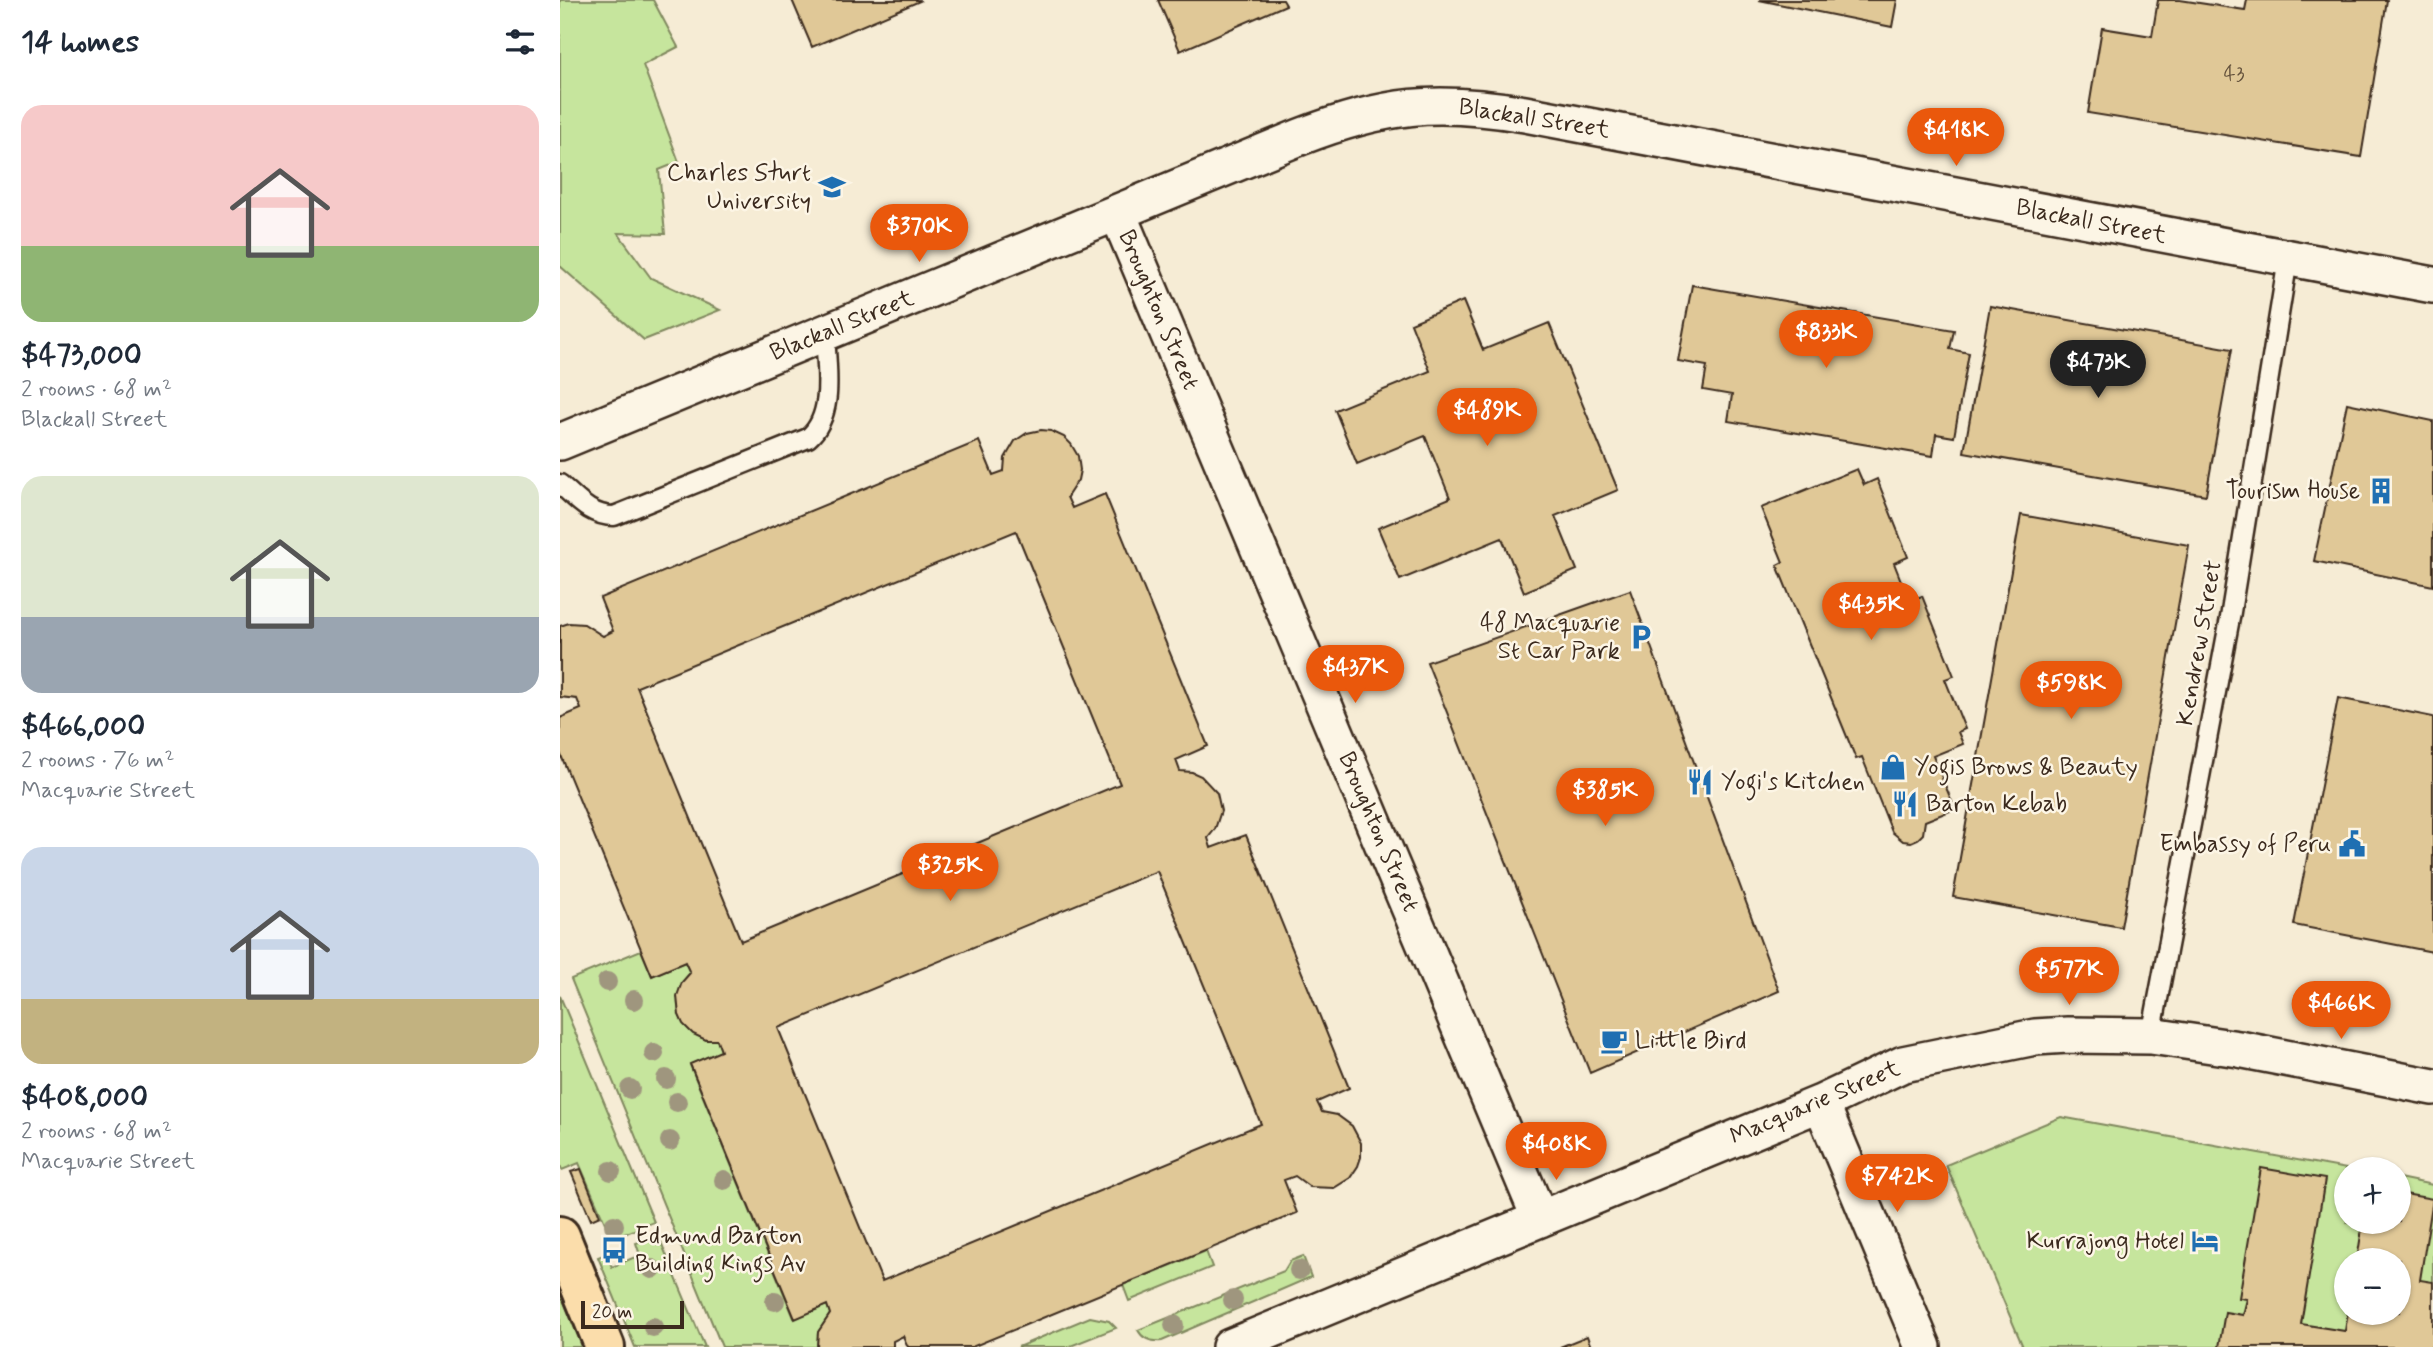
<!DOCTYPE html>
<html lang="en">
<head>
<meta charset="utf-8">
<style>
	:root { --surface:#fff; --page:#f6f6f7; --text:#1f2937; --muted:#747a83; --accent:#ea580c }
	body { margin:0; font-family:Mynerve,sans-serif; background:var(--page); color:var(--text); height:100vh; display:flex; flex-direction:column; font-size:26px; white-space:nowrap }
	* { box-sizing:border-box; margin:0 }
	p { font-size:23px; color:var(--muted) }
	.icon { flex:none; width:38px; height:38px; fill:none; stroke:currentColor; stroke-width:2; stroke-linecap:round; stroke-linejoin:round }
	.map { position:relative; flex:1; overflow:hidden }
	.details { display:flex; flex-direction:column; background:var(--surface); width:560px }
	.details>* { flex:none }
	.tools { position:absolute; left:1774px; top:1157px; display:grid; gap:14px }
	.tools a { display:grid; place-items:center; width:77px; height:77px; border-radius:50%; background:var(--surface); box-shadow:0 2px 5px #0004; font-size:35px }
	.scale { position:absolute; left:21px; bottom:18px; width:103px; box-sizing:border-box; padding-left:7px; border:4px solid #3b2a1e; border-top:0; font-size:19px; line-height:24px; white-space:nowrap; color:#3b2a1e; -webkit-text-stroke:5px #fcf5e5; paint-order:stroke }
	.price { position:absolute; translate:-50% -60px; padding:0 16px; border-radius:24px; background:var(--accent); color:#fff; font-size:23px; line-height:46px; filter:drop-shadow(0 2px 4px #0008) }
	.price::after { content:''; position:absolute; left:50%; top:42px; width:21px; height:16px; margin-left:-10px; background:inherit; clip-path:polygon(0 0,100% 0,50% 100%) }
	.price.current { background:#222; color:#fff }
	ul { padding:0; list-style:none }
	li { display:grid; align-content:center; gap:14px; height:371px; padding:0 21px }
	li span { display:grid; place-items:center; height:217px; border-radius:21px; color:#555 }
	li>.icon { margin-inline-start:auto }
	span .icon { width:126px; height:126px; fill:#fffc; stroke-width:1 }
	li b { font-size:30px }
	h2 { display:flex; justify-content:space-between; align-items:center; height:84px; padding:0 21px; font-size:30px }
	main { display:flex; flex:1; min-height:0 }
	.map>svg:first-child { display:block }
	.green { fill:#c6e59d; stroke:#80885e; stroke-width:2; fill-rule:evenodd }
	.building { fill:#e0c897; stroke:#3b2a1e; stroke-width:2; fill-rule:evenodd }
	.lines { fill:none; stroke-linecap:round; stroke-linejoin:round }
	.lane-casing { stroke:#3b2a1e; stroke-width:23 }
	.street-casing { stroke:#3b2a1e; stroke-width:40 }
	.primary-casing { stroke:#3b2a1e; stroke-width:44 }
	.lane { stroke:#fcf5e5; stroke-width:18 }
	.street { stroke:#fcf5e5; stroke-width:35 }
	.primary { stroke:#fbddab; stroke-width:38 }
	.tree { fill:#9f967e }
	.labels { text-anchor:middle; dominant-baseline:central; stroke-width:5; stroke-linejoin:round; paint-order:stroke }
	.number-label { font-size:21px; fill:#64523c }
	.street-label { font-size:24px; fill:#3b2a1e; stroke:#fcf5e5 }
	.poi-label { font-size:24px; fill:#3b2a1e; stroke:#fcf5e5; text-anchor:end }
</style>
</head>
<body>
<main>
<section class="details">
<h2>14 homes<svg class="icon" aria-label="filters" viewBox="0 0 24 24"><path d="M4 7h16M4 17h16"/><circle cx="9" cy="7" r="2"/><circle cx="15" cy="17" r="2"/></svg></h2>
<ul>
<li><span style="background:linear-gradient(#f6c9c9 65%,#8fb573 0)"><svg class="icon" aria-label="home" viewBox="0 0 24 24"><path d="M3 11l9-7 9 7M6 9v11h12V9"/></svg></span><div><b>$473,000</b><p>2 rooms · 68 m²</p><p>Blackall Street</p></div></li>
<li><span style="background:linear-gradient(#dfe7d0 65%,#9aa5b1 0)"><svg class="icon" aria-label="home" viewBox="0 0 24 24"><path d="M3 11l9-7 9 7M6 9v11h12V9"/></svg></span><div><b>$466,000</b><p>2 rooms · 76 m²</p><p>Macquarie Street</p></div></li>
<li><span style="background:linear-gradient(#c9d6e8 70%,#c2b280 0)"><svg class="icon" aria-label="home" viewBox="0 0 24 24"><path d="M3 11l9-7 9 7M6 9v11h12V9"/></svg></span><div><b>$408,000</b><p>2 rooms · 68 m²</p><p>Macquarie Street</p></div></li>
</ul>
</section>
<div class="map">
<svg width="1873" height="1347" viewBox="0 0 1873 1347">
	<rect width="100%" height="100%" fill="#f6ecd5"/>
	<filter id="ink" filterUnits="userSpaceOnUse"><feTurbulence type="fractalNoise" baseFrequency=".0143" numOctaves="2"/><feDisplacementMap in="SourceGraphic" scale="14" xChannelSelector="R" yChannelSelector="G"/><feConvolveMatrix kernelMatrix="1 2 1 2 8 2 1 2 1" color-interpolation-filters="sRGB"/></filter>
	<g filter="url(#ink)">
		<path class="green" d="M0,0H93L118,47L83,65L119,162L99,170L105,234L58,233L91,278L160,310L84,340L0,266Z
			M81,950L92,976L125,962L130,973C105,999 120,1041 157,1040L161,1051L130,1065L234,1318L267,1305L270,1314L258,1332L257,1347H162L11,979Z
			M0,996L94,1222L52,1239L19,1163L2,1170L0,1165Z
			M1501,1117L1787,1169V1222H1839V1178L1873,1185V1347H1463L1386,1165ZM1787,1260H1839V1312H1787Z
			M98,1235L145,1347H75L38,1257L46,1254L52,1267L80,1255L76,1243Z
			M646,1251L652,1267L569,1301L563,1285Z
			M743,1256L751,1277L602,1341C592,1342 583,1340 578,1330L724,1271L730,1261Z
			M0,1292L23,1347H0Z
			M530,1317L549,1321L556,1328L508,1347H458Z"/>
		<path class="building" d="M232,0H359L360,1L252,47Z
			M598,0H723L726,5L620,51Z
			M1199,0H1337L1332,27Z
			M1598,0H1620L1685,10L1687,0H1827L1801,157L1528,113L1542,28L1592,36Z
			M1132,285L1394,330L1390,349L1409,353L1394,437L1376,434L1373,456L1168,421L1172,395L1143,390L1147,366L1118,361Z
			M903,301L923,350L989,323L1058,490L995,516L1017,570L964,592L942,538L840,580L818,528L890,498L865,436L797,464L775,410L870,371L851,323Z
			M1430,306L1672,349L1646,495L1404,452Z
			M1787,403L1873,421V586L1754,561Z
			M481,430L491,431L504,437L511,444L518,456L520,470L518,480L507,497L512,508L545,494L648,746L616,760L620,771L632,772L641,776L657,793L661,811L655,829L648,838L651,848L686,835L789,1088L757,1102L762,1112L777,1115L792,1126L801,1143V1157L798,1166L790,1178L774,1188L750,1187L735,1176L724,1180L737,1213L412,1347H348L343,1336L333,1341V1347H257L258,1332L270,1314L267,1305L235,1319L130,1064L161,1051L157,1040H146L133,1034L123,1024L119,1015L117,996L122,982L130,973L125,962L92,976L0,753V718L21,709L17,699L0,697V626L9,623L24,624L43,636L53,631L40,598L419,441L433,475L444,471L445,458L455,441L467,433ZM456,531L560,784L181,941L77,687ZM597,871L701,1124L322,1281L218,1028Z
			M1297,469L1304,485L1317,479L1348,557L1334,563L1349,601L1362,596L1394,676L1385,679L1405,729L1398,732L1403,744L1373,756L1395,809L1365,821L1363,834L1358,839L1351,842L1343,841L1332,832L1302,757L1296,759L1217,565L1223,562L1201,508Z
			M1461,515L1629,545L1561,927L1393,897Z
			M1070,590L1219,991L1030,1073L867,662Z
			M1778,698L1873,717V952L1734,925Z
			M1701,1168L1765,1179L1741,1324L1785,1331L1788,1312H1839V1260H1797L1803,1222H1839V1193L1873,1199L1860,1280L1873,1282V1347H1659L1665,1312L1683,1315L1687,1299L1679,1298Z
			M21,1169L40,1216L31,1220L11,1172Z
			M1027,1336L1031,1347H1000Z"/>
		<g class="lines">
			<g class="lane-casing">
				<path id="lane" d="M0,484C17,499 30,516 54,516L248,438C276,415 266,365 265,333
					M1591,1036L1670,618L1728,259"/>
			</g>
			<g class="street-casing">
				<path id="street" d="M558,214L980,1219
					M0,442L740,137C825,104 876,99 965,114L1873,285
					M1261,1103L1363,1347
					M670,1347L1261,1103L1343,1064L1475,1037L1508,1035L1591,1036L1679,1049L1873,1087"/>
			</g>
			<g class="primary-casing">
				<path id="primary" d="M0,1236L45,1347"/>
			</g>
			<use href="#lane" class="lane"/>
			<use href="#street" class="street"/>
			<use href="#primary" class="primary"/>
		</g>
		<g class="tree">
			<circle cx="47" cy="982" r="10"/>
			<circle cx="74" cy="1000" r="10"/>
			<circle cx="94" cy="1053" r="10"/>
			<circle cx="106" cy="1079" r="10"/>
			<circle cx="70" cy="1089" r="10"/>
			<circle cx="117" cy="1102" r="10"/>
			<circle cx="110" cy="1141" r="10"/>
			<circle cx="51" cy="1171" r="10"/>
			<circle cx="164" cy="1180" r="10"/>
			<circle cx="54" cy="1225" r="10"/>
			<circle cx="92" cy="1269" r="10"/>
			<circle cx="739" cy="1270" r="10"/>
			<circle cx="673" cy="1300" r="10"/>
			<circle cx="215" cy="1301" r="10"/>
			<circle cx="614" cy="1325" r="10"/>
			<circle cx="93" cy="1327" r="10"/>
		</g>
	</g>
	<defs>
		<g id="university-bare" transform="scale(2.1)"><path d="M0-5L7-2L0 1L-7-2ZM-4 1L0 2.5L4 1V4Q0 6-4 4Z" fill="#1f6fb2" stroke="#fcf5e5" stroke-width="2.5" paint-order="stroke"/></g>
		<g id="building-bare" transform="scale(2.1)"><path d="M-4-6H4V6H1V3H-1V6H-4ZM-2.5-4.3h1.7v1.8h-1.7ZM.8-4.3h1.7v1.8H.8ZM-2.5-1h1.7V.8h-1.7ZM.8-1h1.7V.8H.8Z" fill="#1f6fb2" stroke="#fcf5e5" stroke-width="2.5" paint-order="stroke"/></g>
		<g id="parking-bare" transform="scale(2.1)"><path d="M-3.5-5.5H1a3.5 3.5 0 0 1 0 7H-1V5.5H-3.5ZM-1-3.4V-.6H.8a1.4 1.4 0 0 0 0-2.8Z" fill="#1f6fb2" stroke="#fcf5e5" stroke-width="2.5" paint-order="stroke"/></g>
		<g id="shop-bare" transform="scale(2.1)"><path d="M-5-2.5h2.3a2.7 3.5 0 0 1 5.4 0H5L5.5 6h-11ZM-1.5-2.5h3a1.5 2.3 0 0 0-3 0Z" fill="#1f6fb2" stroke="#fcf5e5" stroke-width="2.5" paint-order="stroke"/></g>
		<g id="restaurant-bare" transform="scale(2.1)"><path d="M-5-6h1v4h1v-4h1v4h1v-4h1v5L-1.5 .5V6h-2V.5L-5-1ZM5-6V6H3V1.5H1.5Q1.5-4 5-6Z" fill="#1f6fb2" stroke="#fcf5e5" stroke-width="2.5" paint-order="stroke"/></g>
		<g id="civic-bare" transform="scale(2.1)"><path d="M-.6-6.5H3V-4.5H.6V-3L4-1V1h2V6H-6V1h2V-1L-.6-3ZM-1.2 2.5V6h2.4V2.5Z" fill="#1f6fb2" stroke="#fcf5e5" stroke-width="2.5" paint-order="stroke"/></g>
		<g id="cafe-bare" transform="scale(2.1)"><path d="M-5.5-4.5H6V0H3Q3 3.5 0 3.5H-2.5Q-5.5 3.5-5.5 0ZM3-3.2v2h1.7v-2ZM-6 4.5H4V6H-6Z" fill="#1f6fb2" stroke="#fcf5e5" stroke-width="2.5" paint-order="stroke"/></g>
		<g id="hotel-bare" transform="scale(2.1)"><path d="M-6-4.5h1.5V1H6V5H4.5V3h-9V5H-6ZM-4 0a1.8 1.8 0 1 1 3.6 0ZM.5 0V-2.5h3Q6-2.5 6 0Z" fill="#1f6fb2" stroke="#fcf5e5" stroke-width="2.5" paint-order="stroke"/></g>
		<g id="bus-bare" transform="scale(2.1)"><path d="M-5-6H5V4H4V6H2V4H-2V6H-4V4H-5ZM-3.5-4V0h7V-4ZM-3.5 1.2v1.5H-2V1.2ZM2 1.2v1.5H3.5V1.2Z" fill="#1f6fb2" stroke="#fcf5e5" stroke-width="2.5" paint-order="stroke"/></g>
	</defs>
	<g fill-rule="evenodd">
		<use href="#university-bare" x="272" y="187"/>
		<use href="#building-bare" x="1821" y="491"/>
		<use href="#parking-bare" x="1081" y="637"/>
		<use href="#shop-bare" x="1333" y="767"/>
		<use href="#restaurant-bare" x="1140" y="782"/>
		<use href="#restaurant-bare" x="1345" y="804"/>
		<use href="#civic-bare" x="1792" y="844"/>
		<use href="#cafe-bare" x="1054" y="1041"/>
		<use href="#hotel-bare" x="1645" y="1241"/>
		<use href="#bus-bare" x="54" y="1250"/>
	</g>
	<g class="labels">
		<g class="number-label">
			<text x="1674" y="74">43</text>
		</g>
		<g class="street-label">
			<text transform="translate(974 119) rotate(9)">Blackall Street</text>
			<text transform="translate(1531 222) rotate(11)">Blackall Street</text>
			<text transform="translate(598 310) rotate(67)">Broughton Street</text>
			<text transform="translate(282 326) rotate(-22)">Blackall Street</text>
			<text transform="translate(1640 643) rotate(-80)">Kendrew Street</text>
			<text transform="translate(818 832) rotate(67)">Broughton Street</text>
			<text transform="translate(1255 1103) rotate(-23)">Macquarie Street</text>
		</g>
		<g class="poi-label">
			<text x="251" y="173">Charles Sturt<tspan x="251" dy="28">University</tspan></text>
			<text x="1800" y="491">Tourism House</text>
			<text x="1060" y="623">48 Macquarie<tspan x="1060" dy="28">St Car Park</tspan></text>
			<text x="1354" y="767" text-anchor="start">Yogis Brows &amp; Beauty</text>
			<text x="1161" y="782" text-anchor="start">Yogi's Kitchen</text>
			<text x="1366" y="804" text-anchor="start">Barton Kebab</text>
			<text x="1771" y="844">Embassy of Peru</text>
			<text x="1075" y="1041" text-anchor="start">Little Bird</text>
			<text x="75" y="1236" text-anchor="start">Edmund Barton<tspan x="75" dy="28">Building Kings Av</tspan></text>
			<text x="1624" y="1241">Kurrajong Hotel</text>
		</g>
	</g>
</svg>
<div class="tools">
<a>+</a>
<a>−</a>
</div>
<div class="scale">20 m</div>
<b class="price" style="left:1396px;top:168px">$418K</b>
<b class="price" style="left:359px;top:264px">$370K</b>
<b class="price" style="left:1266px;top:370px">$833K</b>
<b class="price current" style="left:1538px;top:400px">$473K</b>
<b class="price" style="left:927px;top:448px">$489K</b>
<b class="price" style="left:1311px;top:642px">$435K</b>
<b class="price" style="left:795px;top:705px">$437K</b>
<b class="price" style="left:1511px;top:721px">$598K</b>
<b class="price" style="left:1045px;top:828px">$385K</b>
<b class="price" style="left:390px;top:903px">$325K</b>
<b class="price" style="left:1509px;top:1007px">$577K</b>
<b class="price" style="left:1781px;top:1041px">$466K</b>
<b class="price" style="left:996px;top:1182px">$408K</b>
<b class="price" style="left:1337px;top:1214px">$742K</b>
</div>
</main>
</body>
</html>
